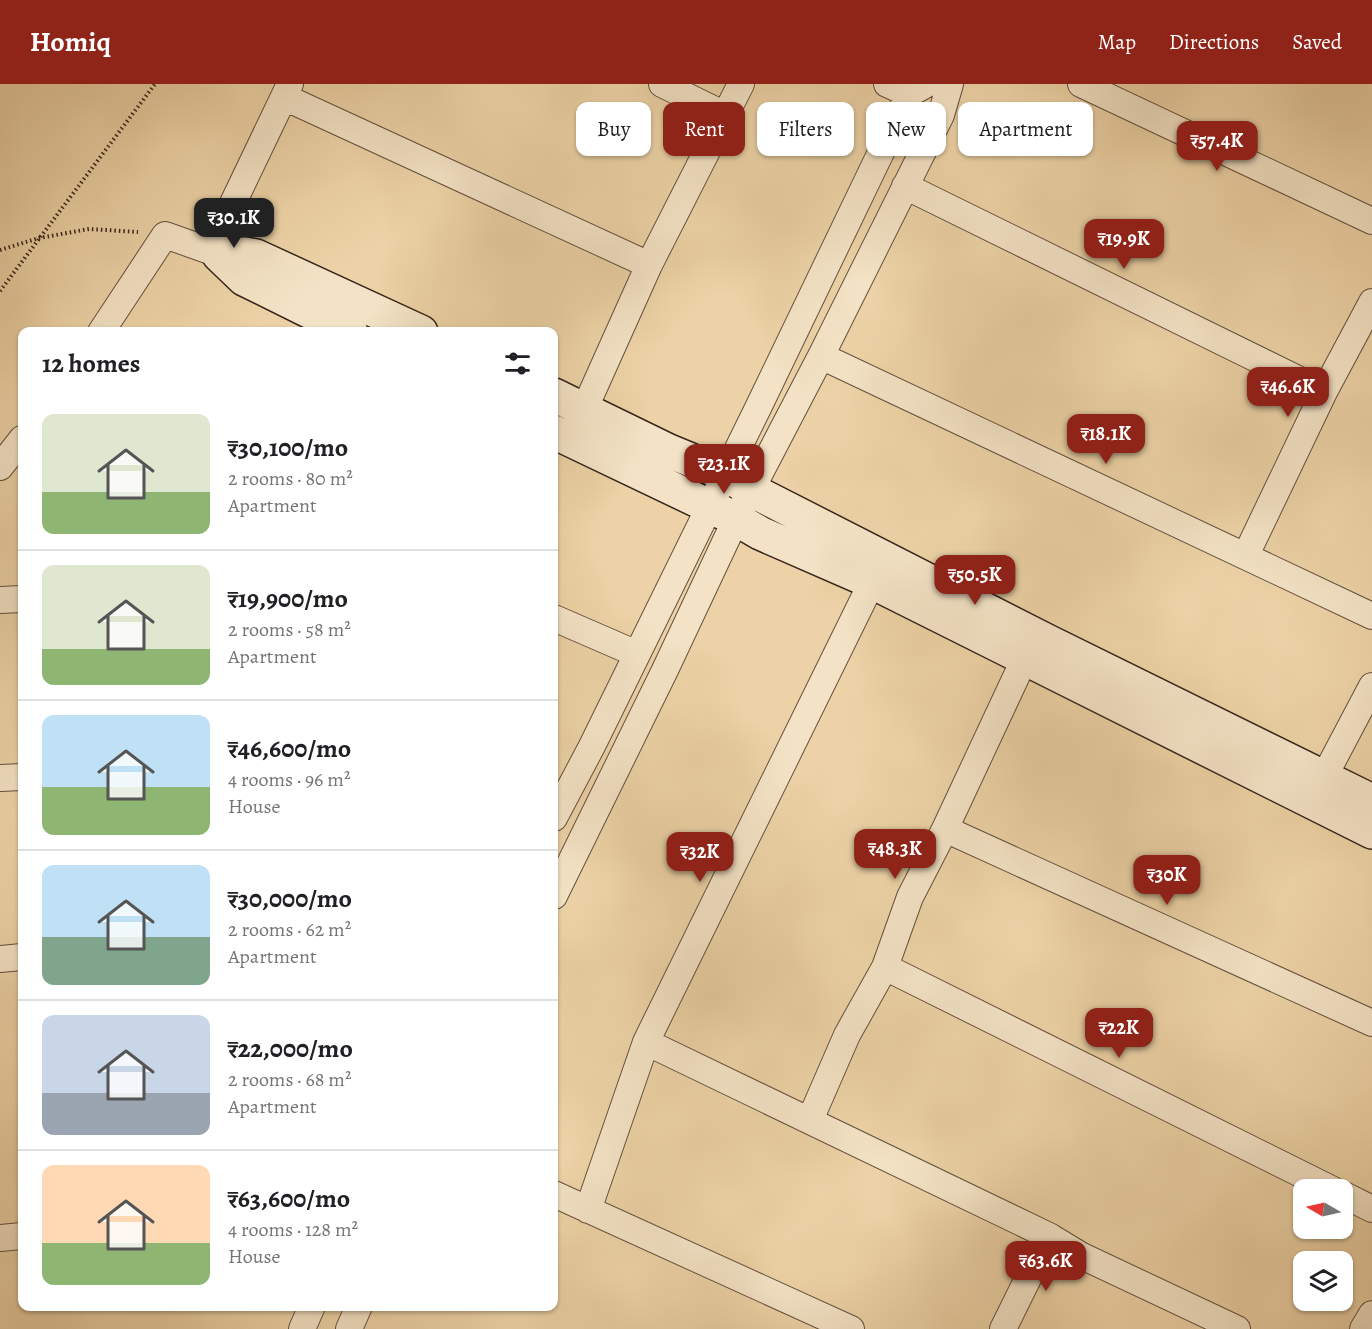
<!DOCTYPE html>
<html lang="en">
<head>
<meta charset="utf-8">
<style>
	:root { --surface:#fff; --page:#f6f6f6; --text:#202124; --muted:#757577; --line:#e0e0e0; --accent:#8f2418 }
	body { margin:0; font-family:Alegreya,serif; background:var(--page); color:var(--text); height:100vh; display:flex; flex-direction:column; font-size:22px; white-space:nowrap }
	* { box-sizing:border-box; margin:0 }
	p { font-size:20px; color:var(--muted) }
	.icon { flex:none; width:33px; height:33px; fill:none; stroke:currentColor; stroke-width:2; stroke-linecap:round; stroke-linejoin:round }
	.map { position:relative; flex:1; overflow:hidden }
	.side { position:absolute; left:18px; top:243px; width:540px; height:984px; display:flex; flex-direction:column; background:var(--surface); border-radius:12px; box-shadow:0 2px 4px #0004 }
	.side>* { flex:none }
	.top-card { position:absolute; left:576px; top:18px; width:570px; height:54px; display:flex; gap:12px }
	.needle { width:39px; rotate:279deg }
	.tools { position:absolute; left:1293px; top:1095px; display:grid; gap:12px }
	.tools a { display:grid; place-items:center; width:60px; height:60px; border-radius:12px; background:var(--surface); box-shadow:0 2px 4px #0004; font-size:30px }
	.price { position:absolute; translate:-50% -51px; padding:0 14px; border-radius:12px; background:var(--accent); color:#fff; font-size:20px; line-height:39px; filter:drop-shadow(0 2px 3px #0008) }
	.price::after { content:''; position:absolute; left:50%; top:36px; width:18px; height:14px; margin-left:-9px; background:inherit; clip-path:polygon(0 0,100% 0,50% 100%) }
	.price.on { background:#222; color:#fff }
	ul { padding:0; list-style:none }
	li { display:flex; align-items:center; gap:18px; height:150px; padding:0 24px }
	li+li { border-top:2px solid var(--line) }
	li span { display:grid; place-items:center; flex:none; width:168px; height:120px; border-radius:12px; color:#555 }
	li>.icon { margin-inline-start:auto }
	span .icon { width:72px; height:72px; fill:#fffc; stroke-width:1 }
	li b { font-size:26px }
	h2 { display:flex; justify-content:space-between; align-items:center; height:72px; padding:0 24px; font-size:26px }
	.chip { padding:0 21px; border-radius:12px; background:var(--surface); box-shadow:0 2px 4px #0004; font-size:21px; line-height:54px }
	.chip.on { background:var(--accent); color:#fff }
	header { display:flex; align-items:center; gap:36px; box-sizing:border-box; height:84px; padding:0 30px; background:var(--accent); color:#fff }
	header strong { font-size:28px }
	nav { display:flex; gap:33px; margin-inline-start:auto; font-size:21px }
	.map>svg:first-child { display:block }
	.lines { fill:none; stroke-linecap:round; stroke-linejoin:round }
	.street-casing { stroke:#64503e; stroke-width:28 }
	.secondary-casing { stroke:#37241c; stroke-width:36 }
	.path { stroke:#37241c; stroke-width:4; stroke-dasharray:1.5 3; stroke-linecap:butt }
	.street { stroke:#f3e2c5; stroke-width:26 }
	.secondary { stroke:#f3e2c5; stroke-width:33 }
</style>
</head>
<body>
<header>
<strong>Homiq</strong>
<nav><a>Map</a><a>Directions</a><a>Saved</a></nav>
</header>
<div class="map">
<svg width="1372" height="1245" viewBox="0 0 1372 1245">
	<rect width="100%" height="100%" fill="#ecd2a6"/>
	<filter id="stains"><feTurbulence type="fractalNoise" baseFrequency=".00333" numOctaves="4"/><feColorMatrix values="0 0 0 0 .2 0 0 0 0 .09 0 0 0 0 .02 0 0 0 .5 -.17"/></filter>
	<radialGradient id="worn" r=".72"><stop offset=".6" stop-color="#630" stop-opacity="0"/><stop offset="1" stop-color="#630" stop-opacity=".3"/></radialGradient>
	<g class="lines">
		<g class="street-casing">
			<path id="street" d="M662,0L725,31
				M887,0L909,10
				M1081,0L1372,137
				M284,13L649,181
				M905,102L1324,308
				M101,248L165,151L210,167L290,0
				M821,272L1372,532
				M568,355L584,326L649,181L741,0
				M0,383L22,355
				M1246,471L1324,308L1372,218
				M0,516L22,515
				M554,534L637,570
				M0,694L22,693
				M1325,712L1324,693L1372,602
				M554,734L592,662L758,324L909,10L927,0
				M945,745L1372,939
				M554,812L665,586L736,435L821,272L941,31L950,0
				M0,875L22,873
				M885,883L1333,1106
				M646,958L1049,1152L1082,1172L1237,1245
				M810,1036L847,951L885,883L910,813L945,745L1024,576
				M554,1110L851,1245
				M1342,1110L1372,1125
				M588,1126L646,958L872,498
				M0,1154L22,1152
				M302,1245L312,1222
				M349,1245L359,1222
				M1003,1245L1049,1152
				M1363,1245L1372,1230"/>
		</g>
		<g class="secondary-casing">
			<path id="secondary" d="M219,171L245,170L256,172L421,248
				M219,171L244,195L351,248
				M554,311L669,367L725,390L751,406L1047,557L1372,717
				M554,348L736,435L760,449L872,498L1372,748"/>
		</g>
		<path class="path" d="M0,166L39,154L89,145L138,148
			M0,207L155,0"/>
		<use href="#street" class="street"/>
		<use href="#secondary" class="secondary"/>
	</g>
	<rect width="100%" height="100%" filter="url(#stains)"/>
	<rect width="100%" height="100%" fill="url(#worn)"/>
</svg>
<div class="tools">
<a><svg class="needle" viewBox="-14 -14 28 28"><path d="M0-13l5 13h-10z" fill="#e53935"/><path d="M0 13l5-13h-10z" fill="#757577"/></svg></a>
<a><svg class="icon" aria-label="layers" viewBox="0 0 24 24"><path d="M12 4l9 5-9 5-9-5zM3 14l9 5 9-5"/></svg></a>
</div>
<b class="price" style="left:1217px;top:88px">₹57.4K</b>
<b class="price on" style="left:234px;top:165px">₹30.1K</b>
<b class="price" style="left:1124px;top:186px">₹19.9K</b>
<b class="price" style="left:1288px;top:334px">₹46.6K</b>
<b class="price" style="left:1106px;top:381px">₹18.1K</b>
<b class="price" style="left:724px;top:411px">₹23.1K</b>
<b class="price" style="left:975px;top:522px">₹50.5K</b>
<b class="price" style="left:895px;top:796px">₹48.3K</b>
<b class="price" style="left:700px;top:799px">₹32K</b>
<b class="price" style="left:1167px;top:822px">₹30K</b>
<b class="price" style="left:1119px;top:975px">₹22K</b>
<b class="price" style="left:1046px;top:1208px">₹63.6K</b>
<div class="top-card">
<a class="chip">Buy</a>
<a class="chip on">Rent</a>
<a class="chip">Filters</a>
<a class="chip">New</a>
<a class="chip">Apartment</a>
</div>
<section class="side">
<h2>12 homes<svg class="icon" aria-label="filters" viewBox="0 0 24 24"><path d="M4 7h16M4 17h16"/><circle cx="9" cy="7" r="2"/><circle cx="15" cy="17" r="2"/></svg></h2>
<ul>
<li><span style="background:linear-gradient(#dfe7d0 65%,#8fb573 0)"><svg class="icon" aria-label="home" viewBox="0 0 24 24"><path d="M3 11l9-7 9 7M6 9v11h12V9"/></svg></span><div><b>₹30,100/mo</b><p>2 rooms · 80 m²</p><p>Apartment</p></div></li>
<li><span style="background:linear-gradient(#dfe7d0 70%,#8fb573 0)"><svg class="icon" aria-label="home" viewBox="0 0 24 24"><path d="M3 11l9-7 9 7M6 9v11h12V9"/></svg></span><div><b>₹19,900/mo</b><p>2 rooms · 58 m²</p><p>Apartment</p></div></li>
<li><span style="background:linear-gradient(#bfe0f5 60%,#8fb573 0)"><svg class="icon" aria-label="home" viewBox="0 0 24 24"><path d="M3 11l9-7 9 7M6 9v11h12V9"/></svg></span><div><b>₹46,600/mo</b><p>4 rooms · 96 m²</p><p>House</p></div></li>
<li><span style="background:linear-gradient(#bfe0f5 60%,#7fa58c 0)"><svg class="icon" aria-label="home" viewBox="0 0 24 24"><path d="M3 11l9-7 9 7M6 9v11h12V9"/></svg></span><div><b>₹30,000/mo</b><p>2 rooms · 62 m²</p><p>Apartment</p></div></li>
<li><span style="background:linear-gradient(#c9d6e8 65%,#9aa5b1 0)"><svg class="icon" aria-label="home" viewBox="0 0 24 24"><path d="M3 11l9-7 9 7M6 9v11h12V9"/></svg></span><div><b>₹22,000/mo</b><p>2 rooms · 68 m²</p><p>Apartment</p></div></li>
<li><span style="background:linear-gradient(#ffd9b3 65%,#8fb573 0)"><svg class="icon" aria-label="home" viewBox="0 0 24 24"><path d="M3 11l9-7 9 7M6 9v11h12V9"/></svg></span><div><b>₹63,600/mo</b><p>4 rooms · 128 m²</p><p>House</p></div></li>
</ul>
</section>
</div>
</body>
</html>
